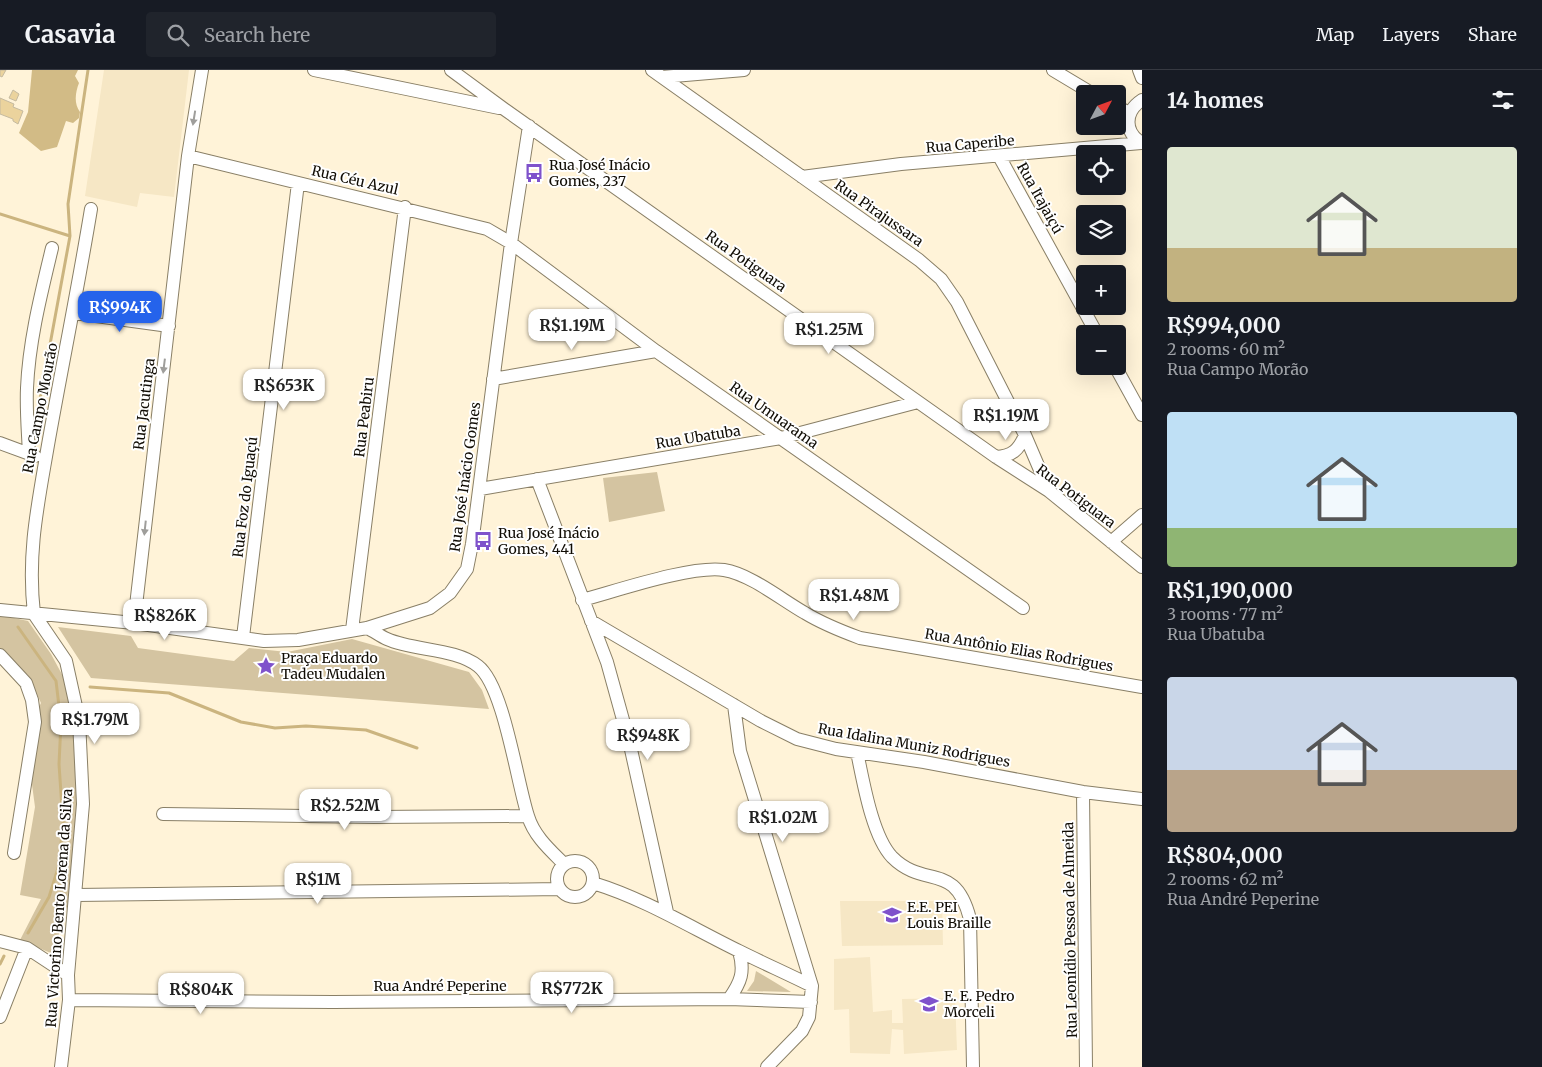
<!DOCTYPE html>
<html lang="en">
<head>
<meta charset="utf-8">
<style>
	:root { --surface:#171b24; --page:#20242c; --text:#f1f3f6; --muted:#9ea1a6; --line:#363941; --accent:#2563eb }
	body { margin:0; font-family:Merriweather,serif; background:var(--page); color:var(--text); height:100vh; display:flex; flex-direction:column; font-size:19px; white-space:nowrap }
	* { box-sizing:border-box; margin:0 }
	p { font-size:16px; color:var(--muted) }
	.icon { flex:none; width:28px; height:28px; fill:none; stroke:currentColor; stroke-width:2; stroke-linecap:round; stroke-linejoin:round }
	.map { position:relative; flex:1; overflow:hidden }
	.sheet { display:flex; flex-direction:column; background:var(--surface); width:400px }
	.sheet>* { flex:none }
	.needle { width:32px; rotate:49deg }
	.tools { position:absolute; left:1076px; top:15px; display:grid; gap:10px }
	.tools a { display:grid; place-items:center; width:50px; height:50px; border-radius:5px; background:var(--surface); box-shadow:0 5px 20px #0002; font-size:25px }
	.price { position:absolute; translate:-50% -42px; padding:0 11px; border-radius:10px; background:#fff; color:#222; font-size:16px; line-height:32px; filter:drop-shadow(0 1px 2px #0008) }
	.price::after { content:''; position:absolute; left:50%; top:30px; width:15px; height:11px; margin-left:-8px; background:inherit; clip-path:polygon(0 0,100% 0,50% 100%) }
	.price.current { background:var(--accent); color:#fff }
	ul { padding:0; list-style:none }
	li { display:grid; align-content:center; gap:10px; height:265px; padding:0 25px }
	li span { display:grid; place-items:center; height:155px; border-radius:5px; color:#555 }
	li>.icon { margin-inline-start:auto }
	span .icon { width:90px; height:90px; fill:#fffc; stroke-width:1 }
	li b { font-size:21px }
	h2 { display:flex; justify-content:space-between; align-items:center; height:60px; padding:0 25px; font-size:21px }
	header { display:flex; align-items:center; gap:30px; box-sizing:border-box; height:70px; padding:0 25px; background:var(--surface); border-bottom:1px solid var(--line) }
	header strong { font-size:24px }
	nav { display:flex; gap:28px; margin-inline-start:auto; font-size:18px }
	.search { width:350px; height:45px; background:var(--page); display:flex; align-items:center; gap:12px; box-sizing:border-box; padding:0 18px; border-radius:5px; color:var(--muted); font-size:19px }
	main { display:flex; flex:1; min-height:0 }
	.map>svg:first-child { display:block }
	.built { fill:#f6e7c5 }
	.green { fill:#d4c4a1 }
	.forest { fill:#d2bb86 }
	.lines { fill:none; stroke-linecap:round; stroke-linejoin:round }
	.stream { stroke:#cbb47f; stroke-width:3 }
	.building { fill:#ebd39d; stroke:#c5baa0 }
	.minor-casing { stroke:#897f66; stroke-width:14 }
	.minor { stroke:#fff; stroke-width:12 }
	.oneway { fill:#9f9e9b }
	.labels { text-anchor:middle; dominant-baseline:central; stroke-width:4; stroke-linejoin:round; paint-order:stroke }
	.street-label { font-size:14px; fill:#100c04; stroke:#fff }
	.poi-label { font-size:14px; fill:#100c04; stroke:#fff; text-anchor:start }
</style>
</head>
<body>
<header>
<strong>Casavia</strong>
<div class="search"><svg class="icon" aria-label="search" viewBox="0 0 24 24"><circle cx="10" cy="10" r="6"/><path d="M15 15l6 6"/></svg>Search here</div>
<nav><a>Map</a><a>Layers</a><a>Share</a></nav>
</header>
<main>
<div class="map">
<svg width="1142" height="997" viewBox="0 0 1142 997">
	<rect width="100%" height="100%" fill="#fff3d8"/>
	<path class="built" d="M104,0H189L174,127L140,123L137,137L85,126Z
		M840,831H942L943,875L842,876Z
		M870,887L873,942L892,940V953H903L902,929L955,928L957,980L904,984L903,960L892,959L890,984L850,983L849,939L834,940V889Z"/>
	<path class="green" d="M657,402L665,441L609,452L603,408Z
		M0,545L28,551L51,584L65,610L77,683V760L68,833L53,884L20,870L41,829L20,825L35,737L31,707L37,641L41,633L28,605L0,581Z
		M58,557L131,566L138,578L234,591L249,578L287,582L352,569L469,602L482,620L489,639L91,608Z
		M756,901L791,922L747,921L754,911Z"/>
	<path class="forest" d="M32,0H78L75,6L79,13C75,23 74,34 80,42L79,48L73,53L66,51L57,77L41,81L19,63L28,42Z"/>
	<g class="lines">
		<path class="stream" d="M0,144L70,166
			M35,356L70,166L68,134L88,0
			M18,557L56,611L61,653L59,694L63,753L59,795L49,827L28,863
			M90,617L169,623L241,652L275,658L306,656L366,660L417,678
			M0,894L4,886"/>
	</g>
	<path class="building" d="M0,0H6L2,7L0,6Z
		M13,20L19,24L16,31L9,28Z
		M0,28L14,34L13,37L23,41L18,54L13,51V49L0,44Z"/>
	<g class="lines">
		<g class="minor-casing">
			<path id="minor" d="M314,0L499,38
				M451,0L504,39L996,387L1049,421L1142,497
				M652,0L919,190L941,209L957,232L1025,365L1049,421
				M1053,0L1093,24
				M1139,0L1142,8
				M662,7L744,0
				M1142,30C1124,42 1124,62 1142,73
				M1118,37L1129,43
				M188,86L487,159L511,173L656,281L1023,538
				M999,86L1097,264
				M802,107L901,94L1141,73
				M74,243L169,256
				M1115,296L1142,345
				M493,309L656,281
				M0,373L35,386
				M29,384C28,362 26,340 27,318C29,271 41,224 52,178
				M996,387C1012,386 1019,380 1025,365
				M537,409L607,592L630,675L667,842
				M480,419L781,368L918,332
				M1111,472L1142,445
				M582,530C616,521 692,495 724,500C750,504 782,530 805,543C823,554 841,561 860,568L1142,617
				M0,540L134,553L264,571L298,570L367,558L430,538L450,523L467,499L472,474L511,173L529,56
				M34,544L66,591L79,650L83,734L68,905L69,930L61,997
				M34,544C27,483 38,434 48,375C62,296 78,218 91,139
				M591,551L761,651L797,669L836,679L924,692L1083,722L1142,729
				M134,553L188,86L202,0
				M367,558C374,561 380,566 387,569C414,581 455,578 478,596C504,616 517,713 528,746C534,766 550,780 564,794
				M352,560L405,137
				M243,567L298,113
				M0,585L26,613L32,630L35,652L14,783
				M734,635L740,681L812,916L809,947L802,961L767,997
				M857,682C863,710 872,766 892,787C925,820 955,790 970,849L973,997
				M1083,722L1086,997
				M163,744L374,747L528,746
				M557 809a18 18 0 1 1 36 0a18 18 0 1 1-36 0Z
				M593,813C645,829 690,857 739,881C763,893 788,904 812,916
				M76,825L560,819
				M0,871L27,878L68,905
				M729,929C741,912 745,902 739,881
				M69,930L333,932L729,929L811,932
				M0,947L27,878"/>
		</g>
		<use href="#minor" class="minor"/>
	</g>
	<defs><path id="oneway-solid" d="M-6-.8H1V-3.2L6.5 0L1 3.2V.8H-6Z" transform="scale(1.25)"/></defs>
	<g class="oneway">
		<use href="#oneway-solid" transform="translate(194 48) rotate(99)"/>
		<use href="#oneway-solid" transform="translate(164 296) rotate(97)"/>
		<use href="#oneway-solid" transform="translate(145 458) rotate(96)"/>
	</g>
	<defs>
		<g id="bus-bare" transform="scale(1.5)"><path d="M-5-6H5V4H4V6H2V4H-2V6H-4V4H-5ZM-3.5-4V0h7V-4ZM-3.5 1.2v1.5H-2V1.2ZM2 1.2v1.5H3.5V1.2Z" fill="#7f52cb" stroke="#fff" stroke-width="2.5" paint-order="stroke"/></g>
		<g id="sight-bare" transform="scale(1.5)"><path d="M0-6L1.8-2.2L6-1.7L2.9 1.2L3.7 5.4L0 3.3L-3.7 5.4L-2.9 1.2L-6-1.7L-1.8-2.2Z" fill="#7f52cb" stroke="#fff" stroke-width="2.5" paint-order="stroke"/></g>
		<g id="school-bare" transform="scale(1.5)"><path d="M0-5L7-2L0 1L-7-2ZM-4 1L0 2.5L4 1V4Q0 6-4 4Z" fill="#7f52cb" stroke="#fff" stroke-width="2.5" paint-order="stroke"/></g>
	</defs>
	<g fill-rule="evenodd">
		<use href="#bus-bare" x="534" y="103"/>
		<use href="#bus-bare" x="483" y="471"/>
		<use href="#sight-bare" x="266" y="596"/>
		<use href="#school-bare" x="892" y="845"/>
		<use href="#school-bare" x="929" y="934"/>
	</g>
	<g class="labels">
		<g class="street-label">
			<text transform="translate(970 74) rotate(-5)">Rua Caperibe</text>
			<text transform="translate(355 110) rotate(13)">Rua Céu Azul</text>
			<text transform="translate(1040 128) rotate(61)">Rua Itajaiçú</text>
			<text transform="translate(879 143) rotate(35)">Rua Pirajussara</text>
			<text transform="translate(746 191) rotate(35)">Rua Potiguara</text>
			<text transform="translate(144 334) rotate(-83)">Rua Jacutinga</text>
			<text transform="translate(40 338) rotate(-79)">Rua Campo Mourão</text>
			<text transform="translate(774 345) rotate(35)">Rua Umuarama</text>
			<text transform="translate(364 347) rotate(-83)">Rua Peabiru</text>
			<text transform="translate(698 367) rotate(-9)">Rua Ubatuba</text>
			<text transform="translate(465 407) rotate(-82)">Rua José Inácio Gomes</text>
			<text transform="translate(1076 426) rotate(37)">Rua Potiguara</text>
			<text transform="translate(245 427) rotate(-83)">Rua Foz do Iguaçú</text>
			<text transform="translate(1019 580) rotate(10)">Rua Antônio Elias Rodrigues</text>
			<text transform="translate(914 675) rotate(10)">Rua Idalina Muniz Rodrigues</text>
			<text transform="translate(59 838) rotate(-86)">Rua Victorino Bento Lorena da Silva</text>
			<text transform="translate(1070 860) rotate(-91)">Rua Leonídio Pessoa de Almeida</text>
			<text x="440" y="916">Rua André Peperine</text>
		</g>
		<g class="poi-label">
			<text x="549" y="95">Rua José Inácio<tspan x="549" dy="16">Gomes, 237</tspan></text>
			<text x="498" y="463">Rua José Inácio<tspan x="498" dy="16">Gomes, 441</tspan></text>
			<text x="281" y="588">Praça Eduardo<tspan x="281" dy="16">Tadeu Mudalen</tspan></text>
			<text x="907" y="837">E.E. PEI<tspan x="907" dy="16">Louis Braille</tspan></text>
			<text x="944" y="926">E. E. Pedro<tspan x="944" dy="16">Morceli</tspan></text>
		</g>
	</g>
</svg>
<div class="tools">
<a><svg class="needle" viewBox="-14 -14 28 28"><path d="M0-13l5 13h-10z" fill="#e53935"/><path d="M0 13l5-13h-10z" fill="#9ea1a6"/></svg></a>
<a><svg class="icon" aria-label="locate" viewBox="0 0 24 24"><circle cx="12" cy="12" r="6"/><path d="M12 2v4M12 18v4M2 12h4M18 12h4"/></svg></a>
<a><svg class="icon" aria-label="layers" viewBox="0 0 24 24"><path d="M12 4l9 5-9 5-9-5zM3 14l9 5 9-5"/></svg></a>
<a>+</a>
<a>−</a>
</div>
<b class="price current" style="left:120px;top:263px">R$994K</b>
<b class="price" style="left:572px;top:281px">R$1.19M</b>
<b class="price" style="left:829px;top:285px">R$1.25M</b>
<b class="price" style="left:284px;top:341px">R$653K</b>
<b class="price" style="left:1006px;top:371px">R$1.19M</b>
<b class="price" style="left:854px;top:551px">R$1.48M</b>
<b class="price" style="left:165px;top:571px">R$826K</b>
<b class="price" style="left:95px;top:675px">R$1.79M</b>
<b class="price" style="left:648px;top:691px">R$948K</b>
<b class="price" style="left:345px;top:761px">R$2.52M</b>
<b class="price" style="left:783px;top:773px">R$1.02M</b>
<b class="price" style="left:318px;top:835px">R$1M</b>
<b class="price" style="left:572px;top:944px">R$772K</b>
<b class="price" style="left:201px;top:945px">R$804K</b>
</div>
<section class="sheet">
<h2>14 homes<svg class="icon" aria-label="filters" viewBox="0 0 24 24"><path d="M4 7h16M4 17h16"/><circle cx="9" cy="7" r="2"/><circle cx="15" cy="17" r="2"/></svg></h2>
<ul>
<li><span style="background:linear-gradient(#dfe7d0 65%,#c2b280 0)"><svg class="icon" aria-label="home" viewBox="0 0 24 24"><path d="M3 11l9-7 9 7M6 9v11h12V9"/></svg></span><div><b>R$994,000</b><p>2 rooms · 60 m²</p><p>Rua Campo Morão</p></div></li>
<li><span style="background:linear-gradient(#bfe0f5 75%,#8fb573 0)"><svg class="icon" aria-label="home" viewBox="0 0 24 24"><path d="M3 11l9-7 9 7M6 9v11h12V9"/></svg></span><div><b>R$1,190,000</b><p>3 rooms · 77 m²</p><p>Rua Ubatuba</p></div></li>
<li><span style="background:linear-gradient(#c9d6e8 60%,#b9a48a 0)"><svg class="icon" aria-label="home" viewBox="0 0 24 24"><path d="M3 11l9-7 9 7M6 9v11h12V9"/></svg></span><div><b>R$804,000</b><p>2 rooms · 62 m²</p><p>Rua André Peperine</p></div></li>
</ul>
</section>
</main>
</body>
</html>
